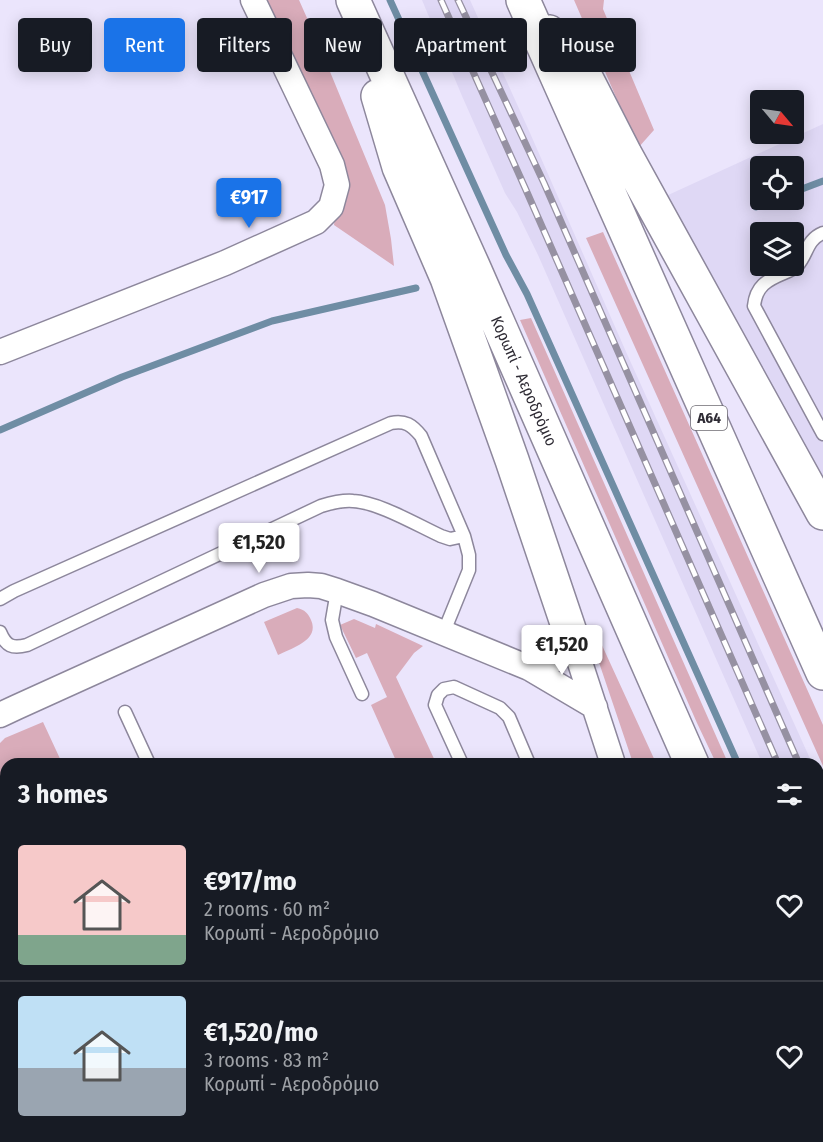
<!DOCTYPE html>
<html lang="en">
<head>
<meta charset="utf-8">
<style>
	:root { --surface:#171b24; --page:#242831; --text:#f1f3f6; --muted:#9ea1a6; --line:#363941; --accent:#1a73e8 }
	body { margin:0; font-family:"Fira Sans Condensed",sans-serif; background:var(--page); color:var(--text); height:100vh; display:flex; flex-direction:column; font-size:22px; white-space:nowrap }
	* { box-sizing:border-box; margin:0 }
	p { font-size:20px; color:var(--muted) }
	.icon { flex:none; width:33px; height:33px; fill:none; stroke:currentColor; stroke-width:2; stroke-linecap:round; stroke-linejoin:round }
	.map { position:relative; flex:1; overflow:hidden }
	.sheet { position:absolute; left:0px; top:758px; width:824px; height:386px; display:flex; flex-direction:column; background:var(--surface); border-radius:18px 18px 0 0; box-shadow:0 3px 15px #0003 }
	.sheet>* { flex:none }
	.hud { position:absolute; left:18px; top:18px; width:788px; height:54px; display:flex; gap:12px }
	.needle { width:39px; rotate:119deg }
	.tools { position:absolute; left:750px; top:90px; display:grid; gap:12px }
	.tools a { display:grid; place-items:center; width:54px; height:54px; border-radius:6px; background:var(--surface); box-shadow:0 3px 15px #0003; font-size:30px }
	.price { position:absolute; translate:-50% -51px; padding:0 14px; border-radius:6px; background:#fff; color:#222; font-size:20px; line-height:39px; filter:drop-shadow(0 2px 3px #0008) }
	.price::after { content:''; position:absolute; left:50%; top:36px; width:18px; height:14px; margin-left:-9px; background:inherit; clip-path:polygon(0 0,100% 0,50% 100%) }
	.price.selected { background:var(--accent); color:#fff }
	ul { padding:0; list-style:none }
	li { display:flex; align-items:center; gap:18px; height:150px; padding:0 18px }
	li+li { border-top:2px solid var(--line) }
	li span { display:grid; place-items:center; flex:none; width:168px; height:120px; border-radius:6px; color:#555 }
	li>.icon { margin-inline-start:auto }
	span .icon { width:72px; height:72px; fill:#fffc; stroke-width:1 }
	li b { font-size:26px }
	h2 { display:flex; justify-content:space-between; align-items:center; height:72px; padding:0 18px; font-size:26px }
	.tag { padding:0 21px; border-radius:6px; background:var(--surface); box-shadow:0 3px 15px #0003; font-size:21px; line-height:54px }
	.tag.selected { background:var(--accent); color:#fff }
	.map>svg:first-child { display:block }
	.built { fill:#dfd8f5; fill-rule:evenodd }
	.green { fill:#d9acba }
	.lines { fill:none; stroke-linecap:round; stroke-linejoin:round }
	.stream { stroke:#6f8da4; stroke-width:7 }
	.lane-casing { stroke:#8d879c; stroke-width:15 }
	.street-casing { stroke:#8d879c; stroke-width:27 }
	.highway-casing { stroke:#8d879c; stroke-width:36 }
	.lane { stroke:#fff; stroke-width:12 }
	.street { stroke:#fff; stroke-width:24 }
	.highway { stroke:#fff; stroke-width:33 }
	.rail-casing { stroke:#9691a2; stroke-width:7 }
	.rail { stroke:#fff; stroke-width:4.5; stroke-dasharray:14; stroke-linecap:butt }
	.labels { text-anchor:middle; dominant-baseline:central; stroke-width:6; stroke-linejoin:round; paint-order:stroke }
	.shield { fill:#fff; stroke:#6d6b72; stroke-width:1.5 }
	.shield-label { font-size:15px; font-weight:bold; fill:#2f2c35 }
	.street-label { font-size:16px; fill:#2f2c35; stroke:#fff }
</style>
</head>
<body>
<div class="map">
<svg width="823" height="1142" viewBox="0 0 823 1142">
	<rect width="100%" height="100%" fill="#ebe5fc"/>
	<path class="built" d="M422,0H470L530,133L627,354L812,763H762L538,255L517,212L505,193L462,96Z
		M823,124V479L666,196ZM760,166H794V200H760ZM760,232H794V266H760Z
		M818,776L823,788V900L818,888Z"/>
	<path class="green" d="M264,0H299L319,45L385,205L391,239L394,266L334,225L338,189Z
		M574,0H604L603,9L654,130L638,148Z
		M603,232L823,725V766L586,238Z
		M531,318L728,763H716L697,723L520,320Z
		M297,608C305,610 308,613 311,620C320,640 292,648 278,655L264,622Z
		M354,619L375,628L376,624L423,646L414,653L396,677L436,763H397L371,705L387,697L367,653L356,658L340,625Z
		M588,630H595L656,763H633Z
		M43,722L62,763L6,764V796L0,782V743L5,738Z
		M0,896L6,909V952L0,957Z
		M818,1128L823,1142H780V1137H818Z
		M383,1137H446L448,1142H372Z"/>
	<g class="lines">
		<path class="stream" d="M390,0L506,255L527,294L738,764
			M794,192L823,181
			M756,207L775,200
			M0,430L122,377L272,321L416,288
			M818,939L823,951"/>
		<g class="lane-casing">
			<path id="lane" d="M823,233C806,240 808,254 797,266C794,269 789,271 784,273C767,280 756,286 754,306L823,434
				M337,591L332,620L336,637L362,694
				M0,599L14,591L391,423C405,420 412,425 421,436L464,536L469,555V570L443,634
				M0,632C6,646 12,649 27,645L321,506C331,503 342,500 353,501C378,502 417,525 441,536L450,539L464,536
				M125,712L149,764
				M462,764L435,705L438,695L444,689L454,687L500,708L509,717L529,764
				M0,1035L6,1032
				M77,1137L79,1142
				M183,1137L185,1142
				M299,1137L301,1142
				M519,1137L521,1142
				M577,1137L580,1142
				M628,1137L630,1142
				M682,1137L683,1142
				M209,1142L220,1137"/>
		</g>
		<g class="street-casing">
			<path id="street" d="M0,352L225,263L316,222L331,207L337,185L332,165L253,0
				M570,632L613,764
				M529,668H545L560,653L570,632
				M0,715L17,707L264,595L291,586L308,585L321,586L337,591L373,604L529,668L595,707
				M0,846L6,860
				M0,981L6,978
				M818,1009L823,1004
				M132,1137L135,1142
				M470,1137L472,1142
				M744,1137L746,1142
				M319,1142L329,1137
				M764,1142L765,1137"/>
		</g>
		<g class="highway-casing">
			<path id="highway" d="M353,0L473,266L692,764
				M523,0L823,673
				M549,32L583,72L625,154L823,513
				M378,96L399,167L447,278L512,460L570,632
				M818,1049L823,1061"/>
		</g>
		<use href="#lane" class="lane"/>
		<use href="#street" class="street"/>
		<use href="#highway" class="highway"/>
		<g class="rail-casing">
			<path id="rail" d="M441,0L526,190L778,764
				M458,0L544,183L799,764
				M818,805L823,818
				M818,853L823,865"/>
		</g>
		<use href="#rail" class="rail"/>
	</g>
	<g class="labels">
		<rect class="shield" x="691" y="406" width="36" height="24" rx="4.5"/>
		<g class="shield-label">
			<text x="709" y="418">Α64</text>
		</g>
		<g class="street-label">
			<text transform="translate(524 381) rotate(66)">Κορωπί - Αεροδρόμιο</text>
		</g>
	</g>
</svg>
<div class="tools">
<a><svg class="needle" viewBox="-14 -14 28 28"><path d="M0-13l5 13h-10z" fill="#e53935"/><path d="M0 13l5-13h-10z" fill="#9ea1a6"/></svg></a>
<a><svg class="icon" aria-label="locate" viewBox="0 0 24 24"><circle cx="12" cy="12" r="6"/><path d="M12 2v4M12 18v4M2 12h4M18 12h4"/></svg></a>
<a><svg class="icon" aria-label="layers" viewBox="0 0 24 24"><path d="M12 4l9 5-9 5-9-5zM3 14l9 5 9-5"/></svg></a>
</div>
<b class="price selected" style="left:249px;top:229px">€917</b>
<b class="price" style="left:259px;top:574px">€1,520</b>
<b class="price" style="left:562px;top:676px">€1,520</b>
<div class="hud">
<a class="tag">Buy</a>
<a class="tag selected">Rent</a>
<a class="tag">Filters</a>
<a class="tag">New</a>
<a class="tag">Apartment</a>
<a class="tag">House</a>
</div>
<section class="sheet">
<h2>3 homes<svg class="icon" aria-label="filters" viewBox="0 0 24 24"><path d="M4 7h16M4 17h16"/><circle cx="9" cy="7" r="2"/><circle cx="15" cy="17" r="2"/></svg></h2>
<ul>
<li><span style="background:linear-gradient(#f6c9c9 75%,#7fa58c 0)"><svg class="icon" aria-label="home" viewBox="0 0 24 24"><path d="M3 11l9-7 9 7M6 9v11h12V9"/></svg></span><div><b>€917/mo</b><p>2 rooms · 60 m²</p><p>Κορωπί - Αεροδρόμιο</p></div><svg class="icon" aria-label="heart" viewBox="0 0 24 24"><path d="M12 20l-8-8c-3-5 5-10 8-4 3-6 11-1 8 4z"/></svg></li>
<li><span style="background:linear-gradient(#bfe0f5 60%,#9aa5b1 0)"><svg class="icon" aria-label="home" viewBox="0 0 24 24"><path d="M3 11l9-7 9 7M6 9v11h12V9"/></svg></span><div><b>€1,520/mo</b><p>3 rooms · 83 m²</p><p>Κορωπί - Αεροδρόμιο</p></div><svg class="icon" aria-label="heart" viewBox="0 0 24 24"><path d="M12 20l-8-8c-3-5 5-10 8-4 3-6 11-1 8 4z"/></svg></li>
</ul>
</section>
</div>
</body>
</html>
